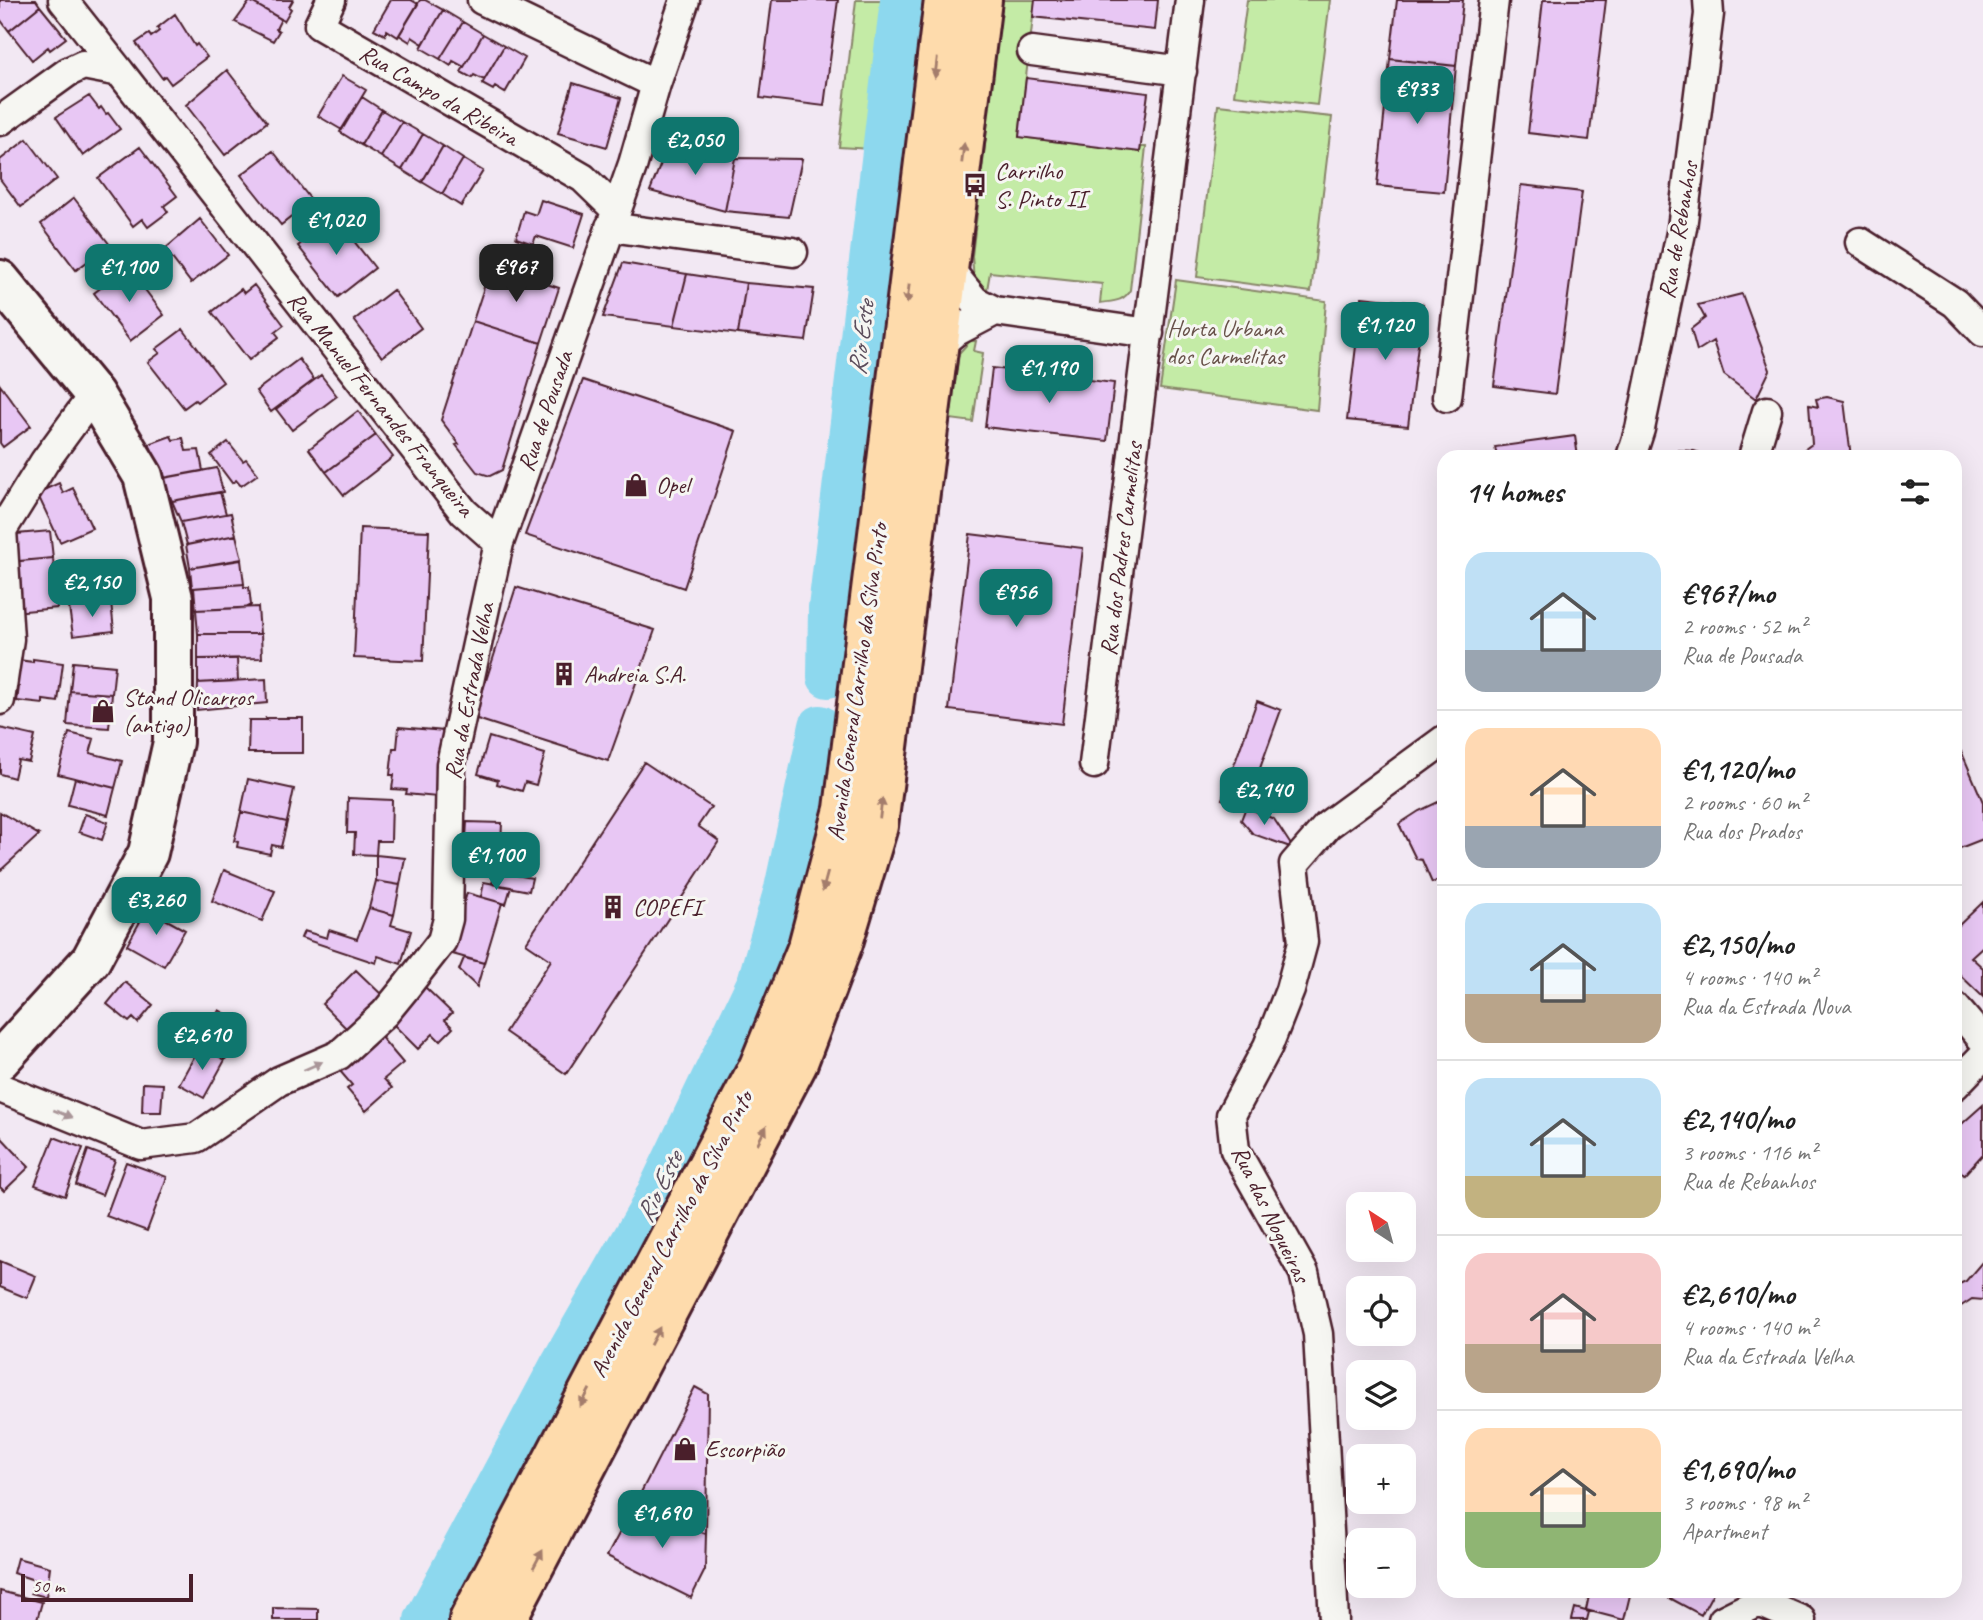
<!DOCTYPE html>
<html lang="en">
<head>
<meta charset="utf-8">
<style>
	:root { --surface:#fff; --page:#f6f6f6; --text:#222; --muted:#767676; --line:#e0e0e0; --accent:#0f766e }
	body { margin:0; font-family:Caveat,sans-serif; background:var(--page); color:var(--text); height:100vh; display:flex; flex-direction:column; font-size:26px; white-space:nowrap }
	* { box-sizing:border-box; margin:0 }
	p { font-size:23px; color:var(--muted) }
	.icon { flex:none; width:38px; height:38px; fill:none; stroke:currentColor; stroke-width:2; stroke-linecap:round; stroke-linejoin:round }
	.map { position:relative; flex:1; overflow:hidden }
	.side { position:absolute; left:1437px; top:450px; width:525px; height:1148px; display:flex; flex-direction:column; background:var(--surface); border-radius:21px; box-shadow:0 7px 28px #0002 }
	.side>* { flex:none }
	.needle { width:46px; rotate:324deg }
	.controls { position:absolute; left:1346px; top:1192px; display:grid; gap:14px }
	.controls a { display:grid; place-items:center; width:70px; height:70px; border-radius:14px; background:var(--surface); box-shadow:0 7px 28px #0002; font-size:35px }
	.scale { position:absolute; left:21px; bottom:18px; width:172px; box-sizing:border-box; padding-left:7px; border:4px solid #4a1f2b; border-top:0; font-size:19px; line-height:24px; white-space:nowrap; color:#4a1f2b; -webkit-text-stroke:5px #f6f6f2; paint-order:stroke }
	.price { position:absolute; translate:-50% -60px; padding:0 16px; border-radius:14px; background:var(--accent); color:#fff; font-size:23px; line-height:46px; filter:drop-shadow(0 2px 4px #0008) }
	.price::after { content:''; position:absolute; left:50%; top:42px; width:21px; height:16px; margin-left:-10px; background:inherit; clip-path:polygon(0 0,100% 0,50% 100%) }
	.price.active { background:#222; color:#fff }
	ul { padding:0; list-style:none }
	li { display:flex; align-items:center; gap:21px; height:175px; padding:0 28px }
	li+li { border-top:2px solid var(--line) }
	li span { display:grid; place-items:center; flex:none; width:196px; height:140px; border-radius:21px; color:#555 }
	li>.icon { margin-inline-start:auto }
	span .icon { width:84px; height:84px; fill:#fffc; stroke-width:1 }
	li b { font-size:30px }
	h2 { display:flex; justify-content:space-between; align-items:center; height:84px; padding:0 28px; font-size:30px }
	.map>svg:first-child { display:block }
	.green { fill:#c4eba6; stroke:#878568; stroke-width:2 }
	.lines { fill:none; stroke-linecap:round; stroke-linejoin:round }
	.river { stroke:#8dd8ee; stroke-width:42 }
	.building { fill:#e8c7f4; stroke:#4a1f2b; stroke-width:2 }
	.minor-casing { stroke:#4a1f2b; stroke-width:33 }
	.secondary-casing { stroke:#4a1f2b; stroke-width:44 }
	.primary-casing { stroke:#4a1f2b; stroke-width:44 }
	.minor { stroke:#f6f6f2; stroke-width:28 }
	.secondary { stroke:#f6f6f2; stroke-width:38 }
	.primary { stroke:#fedbac; stroke-width:38 }
	.oneway { fill:#a47d6c }
	.oneway2 { fill:#a99598 }
	.labels { text-anchor:middle; dominant-baseline:central; stroke-width:6; stroke-linejoin:round; paint-order:stroke }
	.street-label { font-size:24px; fill:#4a1f2b; stroke:#f6f6f2 }
	.poi-label { font-size:24px; fill:#4a1f2b; stroke:#f6f6f2; text-anchor:start }
	.park-label { font-size:24px; fill:#68524a; stroke:#f6f6f2 }
	.water-label { font-size:26px; font-style:italic; fill:#5b4d5c; stroke:#f6f6f2 }
</style>
</head>
<body>
<div class="map">
<svg width="1983" height="1620" viewBox="0 0 1983 1620">
	<rect width="100%" height="100%" fill="#f2e8f3"/>
	<filter id="ink" filterUnits="userSpaceOnUse"><feTurbulence type="fractalNoise" baseFrequency=".0143" numOctaves="2"/><feDisplacementMap in="SourceGraphic" scale="14" xChannelSelector="R" yChannelSelector="G"/><feConvolveMatrix kernelMatrix="1 2 1 2 8 2 1 2 1" color-interpolation-filters="sRGB"/></filter>
	<g filter="url(#ink)">
		<path class="green" d="M856,0H917L906,151L839,147Z
			M1002,0H1035L1019,137L1140,152L1141,147H1146L1130,290C1124,302 1112,301 1100,303L1102,284L990,272L987,290L974,280L972,256Z
			M1247,0H1330L1317,105L1234,95Z
			M1218,105L1332,117L1311,292L1197,277Z
			M1176,280L1326,301L1317,410L1160,389Z
			M970,341H976L974,351L983,353L973,422L950,419L959,353Z"/>
		<g class="lines">
			<path class="river" d="M828,677L829,608L901,0
				M425,1620L562,1363L648,1213L758,982L785,889L820,726"/>
		</g>
		<path class="building" d="M0,0H36L40,6L9,31L0,19Z
			M248,0H293L289,7L291,9L284,21Z
			M391,0H411L418,4L398,37L387,30L385,35L374,29Z
			M420,0H425L443,10L423,44L412,37L410,42L399,35Z
			M772,0H838L824,106L760,98Z
			M1035,0H1158L1155,30L1033,17Z
			M1397,0H1463L1456,66L1390,59Z
			M1543,0H1606L1589,140L1528,133Z
			M250,1L281,19L276,29L279,31L273,41L235,22Z
			M40,6L66,38L50,50L48,47L32,60L9,31Z
			M443,10L463,22L440,59L421,48Z
			M175,14L195,46L197,44L207,57L171,84L165,76L162,78L136,43L149,34L151,37L159,31L157,28Z
			M463,22L483,34L464,67L453,61L451,66L440,59Z
			M483,34L504,46L484,80L474,75L472,78L461,72Z
			M504,46L525,58L505,93L495,87L493,90L482,84Z
			M1390,59L1456,66L1444,192L1377,186Z
			M227,70L267,122L225,155L186,105Z
			M342,76L366,90L342,130L318,116Z
			M1026,78L1148,93L1140,152L1019,137Z
			M573,83L621,98L607,147L558,133Z
			M89,96L99,109L101,107L106,114L108,113L120,129L83,156L56,117Z
			M362,97L382,110L361,145L340,132Z
			M382,110L402,122L381,157L361,145Z
			M402,122L423,134L402,170L381,157Z
			M423,134L443,146L422,182L402,170Z
			M27,139L57,179L21,207L0,179V160Z
			M443,146L463,159L442,194L422,182Z
			M668,146L735,158L725,211L650,191Z
			M140,147L177,196L164,206L168,212L148,227L142,219L133,226L98,178Z
			M273,151L312,201L281,225L241,175Z
			M735,158L802,159L789,217L725,211Z
			M463,159L483,171L461,206L442,194Z
			M1521,185L1582,192L1555,394L1494,386Z
			M74,198L110,245L76,270L41,224Z
			M541,200L584,214L573,248L536,236L533,244L516,238L524,211L536,215Z
			M335,217L375,268L338,297L298,246Z
			M200,219L228,255L191,283L165,249Z
			M623,263L687,274L674,326L603,317Z
			M491,266L559,288L541,343L473,321Z
			M128,267L164,315L130,341L94,293Z
			M687,274L746,283L738,334L674,326Z
			M746,283L814,289L806,341L738,334Z
			M254,285L284,325L275,332L279,337L249,360L212,312L241,289L244,293Z
			M393,290L421,328L382,357L354,320Z
			M1742,294L1770,370L1756,399L1724,375L1713,341L1697,351L1691,329L1705,318L1698,305Z
			M1362,297L1423,304L1408,426L1347,420Z
			M473,321L541,343L502,470L490,476L477,472L456,445L459,444L441,420Z
			M183,329L223,382L197,402L195,400L184,408L148,362L160,353L156,349Z
			M299,359L314,380L271,412L256,391Z
			M992,368L1114,383L1107,441L985,427Z
			M321,375L337,396L292,430L276,409Z
			M583,380L736,431L684,588L525,535Z
			M0,385L31,426L3,447L0,443Z
			M1827,397L1844,401L1851,457H1800L1798,454L1812,444L1809,405L1818,407L1816,399Z
			M358,411L376,435L326,472L309,449Z
			M376,435L393,457L344,495L326,472Z
			M171,436L173,440L183,438L186,451L199,450L203,471L165,478L149,444Z
			M1575,436L1578,457H1497L1495,447Z
			M228,442L243,461L246,459L258,474L241,486L236,480L232,483L211,455Z
			M1674,450L1694,451L1712,457H1671Z
			M217,468L223,492L172,501L163,478Z
			M59,483L63,493L73,488L92,528L60,542L37,493Z
			M220,492L226,514L181,522L172,501Z
			M231,513L236,535L187,545L181,522Z
			M360,528L429,531L423,661L354,658Z
			M50,531L53,558L19,561L17,534Z
			M970,534L1083,548L1062,724L949,710Z
			M236,535L242,559L190,568L186,545Z
			M53,558L57,608L14,612L10,562Z
			M241,560L244,584L192,588L190,568Z
			M107,569L111,602L69,607L65,574Z
			M244,584V587H249L251,605L246,608L196,610L194,588Z
			M516,587L655,630L608,761L474,718Z
			M111,602L114,631L73,636L69,607Z
			M258,607L260,634H198L196,610Z
			M198,634H261L262,658L198,659Z
			M33,659L63,663L58,702L43,700V704L17,701L19,687L15,686L18,660L33,662Z
			M198,659H237L238,681L198,683Z
			M73,662L115,666L112,694L70,691Z
			M266,679L267,703L197,710L198,683Z
			M70,691L112,694L109,728L67,725Z
			M1257,701L1281,710L1246,807L1222,799Z
			M266,718H303V753H248L249,720H267Z
			M399,727L444,731L437,797L406,794L407,790L392,789L394,775H390L393,748H397Z
			M0,728L35,736L29,762L18,760L14,778L0,774Z
			M69,733L94,739L90,753L122,761L115,788L58,774Z
			M489,737L545,754L536,785L525,782L522,791L497,784L498,780L478,774Z
			M1956,745L1962,753L1983,802V839L1955,850Z
			M644,762L711,807L698,826L719,841L566,1074L505,1032L551,960L526,943Z
			M75,778L115,788L108,815L68,805Z
			M248,779L294,789L287,822L241,812Z
			M348,798L392,800L391,841H377L376,855L354,854L355,833H347Z
			M1438,802L1444,812V878L1432,883L1422,860L1416,859L1399,824L1419,811Z
			M1246,807L1274,819L1293,848L1253,834L1241,820Z
			M0,812L39,835L0,871Z
			M241,812L287,822L281,847L272,845L270,854L237,847L238,842L234,841Z
			M85,814L108,822L102,840L79,832Z
			M467,822L502,823L500,866L468,864L469,838H466Z
			M376,855L405,858L400,885L376,881Z
			M224,870L275,891L262,921L212,901Z
			M495,871L532,878L529,891L492,884Z
			M376,881L400,885L394,915L369,908Z
			M484,882L511,887L506,904L481,897Z
			M467,893L502,903L484,963L449,953Z
			M1983,902V946L1971,957L1983,968V997L1957,972L1955,974V929Z
			M369,908L394,915L391,925L411,931L401,964L378,956L376,963L301,938L304,931L327,938L329,930L357,939Z
			M147,909L185,930L164,966L127,945Z
			M464,958L484,963L477,987L459,970Z
			M356,970L382,995L348,1030L322,1004Z
			M125,982L153,1005L138,1023L133,1018L129,1022L107,1004Z
			M425,987L452,1013L445,1020L453,1028L440,1041L433,1034L418,1049L391,1022Z
			M219,1010L244,1024L225,1060L200,1046Z
			M380,1036L403,1063L384,1079L392,1088L366,1111L347,1089L352,1085L340,1071Z
			M200,1046L225,1060L204,1098L179,1084Z
			M143,1083L163,1084L161,1112H142Z
			M1983,1105V1154L1964,1175L1955,1165V1130Z
			M1,1137L29,1167L4,1191L0,1187Z
			M54,1137L83,1148L65,1196L35,1185Z
			M88,1150L115,1160L102,1195L76,1185Z
			M126,1162L167,1177L147,1231L106,1216Z
			M0,1261L36,1276L27,1298L0,1287Z
			M1983,1261V1300L1972,1299L1955,1310V1286L1966,1281Z
			M695,1387L708,1394L706,1534L635,1504Z
			M635,1504L706,1534L705,1570L691,1598L607,1556Z
			M17,1558L50,1567L46,1597L31,1593L34,1580L13,1573Z
			M0,1591L42,1602L37,1620H0Z
			M1590,1591H1631L1624,1620L1586,1610Z
			M1669,1591H1714L1701,1615L1666,1596Z
			M273,1608L318,1609V1620H273Z
			M1575,1608L1589,1612L1587,1620H1572Z"/>
		<g class="lines">
			<g class="minor-casing">
				<path id="minor" d="M63,0L120,72
					M331,0L319,25L583,178L616,210
					M482,0L656,84
					M1032,51L1182,71
					M0,121L68,72L83,65L120,72L464,512L499,543
					M610,227L793,252
					M1860,242L1955,303L1983,332
					M949,269L975,301L995,311L1149,333
					M939,345L955,332L995,311
					M1447,397L1494,0
					M1631,457L1640,429L1682,228L1709,14L1708,0
					M1753,457L1767,411
					M0,700L9,639L2,530L45,461L94,394
					M1094,764L1190,0
					M1955,1007L1983,1040
					M1955,1085L1983,1056
					M0,1088L141,1145L196,1138L279,1081L339,1055L385,1013L403,991L442,941L448,919L451,764L499,543L633,164L656,84L685,0
					M1334,1620L1318,1334L1304,1273L1235,1150L1231,1115L1268,1046L1290,990L1303,942L1294,864L1328,825L1444,740
					M1723,1620L1759,1602L1801,1620"/>
			</g>
			<g class="secondary-casing">
				<path id="secondary" d="M0,280L94,394L143,476L173,598V742L148,853L91,960L0,1060"/>
			</g>
			<g class="primary-casing">
				<path id="primary" d="M469,1620L759,1066L808,946L844,809L944,0
					M506,1620L797,1065L843,943L878,826L982,0"/>
			</g>
			<use href="#minor" class="minor"/>
			<use href="#secondary" class="secondary"/>
			<use href="#primary" class="primary"/>
		</g>
		<defs><path id="oneway-solid" d="M-6-.8H1V-3.2L6.5 0L1 3.2V.8H-6Z" transform="scale(1.75)"/></defs>
		<g class="oneway">
			<use href="#oneway-solid" transform="translate(936 68) rotate(97)"/>
			<use href="#oneway-solid" transform="translate(963 153) rotate(-83)"/>
			<use href="#oneway-solid" transform="translate(908 294) rotate(97)"/>
			<use href="#oneway-solid" transform="translate(881 808) rotate(-83)"/>
			<use href="#oneway-solid" transform="translate(825 882) rotate(105)"/>
			<use href="#oneway-solid" transform="translate(762 1135) rotate(-63)"/>
			<use href="#oneway-solid" transform="translate(655 1336) rotate(-62)"/>
			<use href="#oneway-solid" transform="translate(585 1398) rotate(118)"/>
			<use href="#oneway-solid" transform="translate(538 1559) rotate(-62)"/>
		</g>
		<g class="oneway2">
			<use href="#oneway-solid" transform="translate(313 1066) rotate(-24)"/>
			<use href="#oneway-solid" transform="translate(63 1114) rotate(22)"/>
		</g>
	</g>
	<defs>
		<g id="bus-bare" transform="scale(1.89)"><path d="M-5-6H5V4H4V6H2V4H-2V6H-4V4H-5ZM-3.5-4V0h7V-4ZM-3.5 1.2v1.5H-2V1.2ZM2 1.2v1.5H3.5V1.2Z" fill="#4a1f2b" stroke="#f6f6f2" stroke-width="2.5" paint-order="stroke"/></g>
		<g id="shop-bare" transform="scale(1.89)"><path d="M-5-2.5h2.3a2.7 3.5 0 0 1 5.4 0H5L5.5 6h-11ZM-1.5-2.5h3a1.5 2.3 0 0 0-3 0Z" fill="#4a1f2b" stroke="#f6f6f2" stroke-width="2.5" paint-order="stroke"/></g>
		<g id="building-bare" transform="scale(1.89)"><path d="M-4-6H4V6H1V3H-1V6H-4ZM-2.5-4.3h1.7v1.8h-1.7ZM.8-4.3h1.7v1.8H.8ZM-2.5-1h1.7V.8h-1.7ZM.8-1h1.7V.8H.8Z" fill="#4a1f2b" stroke="#f6f6f2" stroke-width="2.5" paint-order="stroke"/></g>
	</defs>
	<g fill-rule="evenodd">
		<use href="#bus-bare" x="975" y="185"/>
		<use href="#shop-bare" x="636" y="485"/>
		<use href="#building-bare" x="564" y="674"/>
		<use href="#shop-bare" x="103" y="711"/>
		<use href="#building-bare" x="613" y="907"/>
		<use href="#shop-bare" x="685" y="1449"/>
	</g>
	<g class="labels">
		<g class="street-label">
			<text transform="translate(439 95) rotate(30)">Rua Campo da Ribeira</text>
			<text transform="translate(1678 230) rotate(-80)">Rua de Rebanhos</text>
			<text transform="translate(381 404) rotate(51)">Rua Manuel Fernandes Franqueira</text>
			<text transform="translate(545 411) rotate(-71)">Rua de Pousada</text>
			<text transform="translate(1121 549) rotate(-83)">Rua dos Padres Carmelitas</text>
			<text transform="translate(857 682) rotate(-82)">Avenida General Carrilho da Silva Pinto</text>
			<text transform="translate(469 691) rotate(-79)">Rua da Estrada Velha</text>
			<text transform="translate(1271 1214) rotate(64)">Rua das Nogueiras</text>
			<text transform="translate(671 1234) rotate(-62)">Avenida General Carrilho da Silva Pinto</text>
		</g>
		<g class="poi-label">
			<text x="995" y="171">Carrilho<tspan x="995" dy="28">S. Pinto II</tspan></text>
			<text x="656" y="485">Opel</text>
			<text x="584" y="674">Andreia S.A.</text>
			<text x="123" y="697">Stand Olicarros<tspan x="123" dy="28">(antigo)</tspan></text>
			<text x="633" y="907">COPEFI</text>
			<text x="705" y="1449">Escorpião</text>
		</g>
		<g class="park-label">
			<text x="1225" y="328">Horta Urbana<tspan x="1225" dy="28">dos Carmelitas</tspan></text>
		</g>
		<g class="water-label">
			<text transform="translate(861 338) rotate(-83)">Rio Este</text>
			<text transform="translate(659 1187) rotate(-64)">Rio Este</text>
		</g>
	</g>
</svg>
<div class="controls">
<a><svg class="needle" viewBox="-14 -14 28 28"><path d="M0-13l5 13h-10z" fill="#e53935"/><path d="M0 13l5-13h-10z" fill="#767676"/></svg></a>
<a><svg class="icon" aria-label="locate" viewBox="0 0 24 24"><circle cx="12" cy="12" r="6"/><path d="M12 2v4M12 18v4M2 12h4M18 12h4"/></svg></a>
<a><svg class="icon" aria-label="layers" viewBox="0 0 24 24"><path d="M12 4l9 5-9 5-9-5zM3 14l9 5 9-5"/></svg></a>
<a>+</a>
<a>−</a>
</div>
<div class="scale">50 m</div>
<b class="price" style="left:1417px;top:126px">€933</b>
<b class="price" style="left:695px;top:177px">€2,050</b>
<b class="price" style="left:336px;top:257px">€1,020</b>
<b class="price" style="left:129px;top:304px">€1,100</b>
<b class="price active" style="left:516px;top:304px">€967</b>
<b class="price" style="left:1385px;top:362px">€1,120</b>
<b class="price" style="left:1049px;top:405px">€1,190</b>
<b class="price" style="left:92px;top:619px">€2,150</b>
<b class="price" style="left:1016px;top:629px">€956</b>
<b class="price" style="left:1264px;top:827px">€2,140</b>
<b class="price" style="left:496px;top:892px">€1,100</b>
<b class="price" style="left:156px;top:937px">€3,260</b>
<b class="price" style="left:202px;top:1072px">€2,610</b>
<b class="price" style="left:662px;top:1550px">€1,690</b>
<section class="side">
<h2>14 homes<svg class="icon" aria-label="filters" viewBox="0 0 24 24"><path d="M4 7h16M4 17h16"/><circle cx="9" cy="7" r="2"/><circle cx="15" cy="17" r="2"/></svg></h2>
<ul>
<li><span style="background:linear-gradient(#bfe0f5 70%,#9aa5b1 0)"><svg class="icon" aria-label="home" viewBox="0 0 24 24"><path d="M3 11l9-7 9 7M6 9v11h12V9"/></svg></span><div><b>€967/mo</b><p>2 rooms · 52 m²</p><p>Rua de Pousada</p></div></li>
<li><span style="background:linear-gradient(#ffd9b3 70%,#9aa5b1 0)"><svg class="icon" aria-label="home" viewBox="0 0 24 24"><path d="M3 11l9-7 9 7M6 9v11h12V9"/></svg></span><div><b>€1,120/mo</b><p>2 rooms · 60 m²</p><p>Rua dos Prados</p></div></li>
<li><span style="background:linear-gradient(#bfe0f5 65%,#b9a48a 0)"><svg class="icon" aria-label="home" viewBox="0 0 24 24"><path d="M3 11l9-7 9 7M6 9v11h12V9"/></svg></span><div><b>€2,150/mo</b><p>4 rooms · 140 m²</p><p>Rua da Estrada Nova</p></div></li>
<li><span style="background:linear-gradient(#bfe0f5 70%,#c2b280 0)"><svg class="icon" aria-label="home" viewBox="0 0 24 24"><path d="M3 11l9-7 9 7M6 9v11h12V9"/></svg></span><div><b>€2,140/mo</b><p>3 rooms · 116 m²</p><p>Rua de Rebanhos</p></div></li>
<li><span style="background:linear-gradient(#f6c9c9 65%,#b9a48a 0)"><svg class="icon" aria-label="home" viewBox="0 0 24 24"><path d="M3 11l9-7 9 7M6 9v11h12V9"/></svg></span><div><b>€2,610/mo</b><p>4 rooms · 140 m²</p><p>Rua da Estrada Velha</p></div></li>
<li><span style="background:linear-gradient(#ffd9b3 60%,#8fb573 0)"><svg class="icon" aria-label="home" viewBox="0 0 24 24"><path d="M3 11l9-7 9 7M6 9v11h12V9"/></svg></span><div><b>€1,690/mo</b><p>3 rooms · 98 m²</p><p>Apartment</p></div></li>
</ul>
</section>
</div>
</body>
</html>
